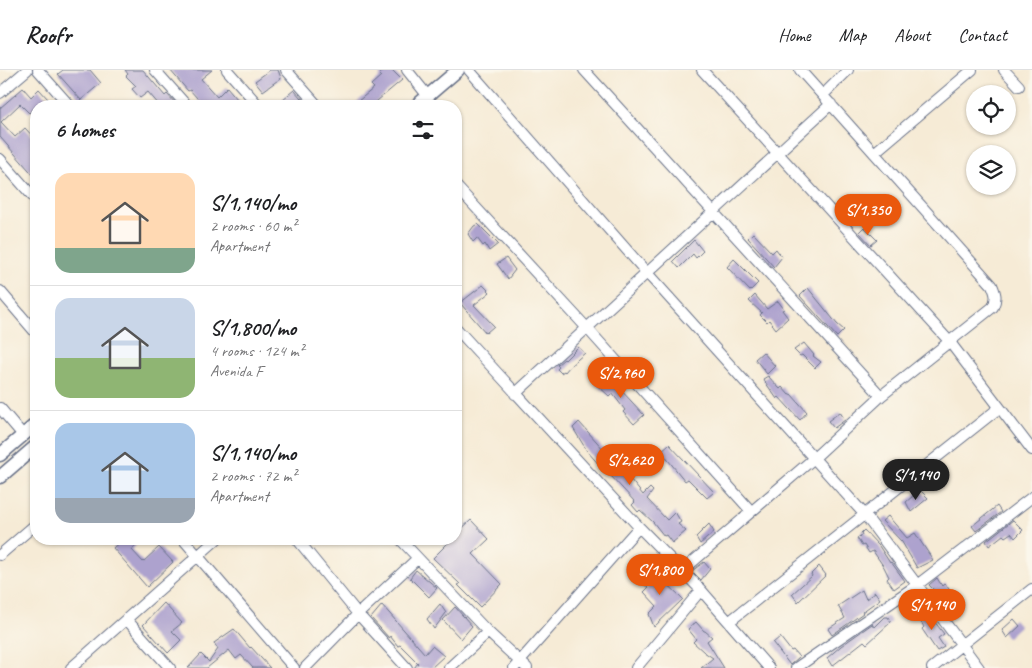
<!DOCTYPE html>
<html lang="en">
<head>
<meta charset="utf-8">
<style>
	:root { --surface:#fff; --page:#f2f2f2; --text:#202124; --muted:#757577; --line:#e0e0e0; --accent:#ea580c }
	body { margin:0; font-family:Caveat,sans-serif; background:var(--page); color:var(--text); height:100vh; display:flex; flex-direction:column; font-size:19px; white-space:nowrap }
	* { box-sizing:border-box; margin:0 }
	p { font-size:16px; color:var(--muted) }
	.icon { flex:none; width:28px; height:28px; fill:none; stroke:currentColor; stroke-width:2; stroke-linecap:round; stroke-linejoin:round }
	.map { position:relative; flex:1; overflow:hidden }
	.drawer { position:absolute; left:30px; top:30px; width:432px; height:445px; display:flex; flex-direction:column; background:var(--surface); border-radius:20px; box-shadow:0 1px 4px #0004 }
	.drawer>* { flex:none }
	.buttons { position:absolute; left:966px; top:15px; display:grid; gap:10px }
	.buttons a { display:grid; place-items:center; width:50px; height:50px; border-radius:50%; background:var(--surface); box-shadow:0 1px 4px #0004; font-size:25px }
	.price { position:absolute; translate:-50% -42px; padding:0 11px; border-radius:18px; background:var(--accent); color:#fff; font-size:16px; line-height:32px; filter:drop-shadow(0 1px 2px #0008) }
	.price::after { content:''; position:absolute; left:50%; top:30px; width:15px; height:11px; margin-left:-8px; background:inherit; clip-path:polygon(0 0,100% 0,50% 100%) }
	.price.on { background:#222; color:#fff }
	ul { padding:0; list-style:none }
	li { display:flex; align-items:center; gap:15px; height:125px; padding:0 25px }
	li+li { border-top:1px solid var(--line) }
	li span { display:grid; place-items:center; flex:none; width:140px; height:100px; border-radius:15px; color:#555 }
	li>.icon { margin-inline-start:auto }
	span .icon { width:60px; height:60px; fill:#fffc; stroke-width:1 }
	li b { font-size:21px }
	h2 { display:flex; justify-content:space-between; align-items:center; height:60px; padding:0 25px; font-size:21px }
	header { display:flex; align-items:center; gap:30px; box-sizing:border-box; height:70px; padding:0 25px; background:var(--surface); border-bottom:1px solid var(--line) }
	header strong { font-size:24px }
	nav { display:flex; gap:28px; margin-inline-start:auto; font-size:18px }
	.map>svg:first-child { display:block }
	.building { fill:#ada2ce }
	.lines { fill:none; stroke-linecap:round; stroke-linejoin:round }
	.minor-casing { stroke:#687188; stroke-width:12 }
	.tertiary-casing { stroke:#687188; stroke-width:15 }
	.minor { stroke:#fff; stroke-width:10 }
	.tertiary { stroke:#fff; stroke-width:12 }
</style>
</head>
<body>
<header>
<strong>Roofr</strong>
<nav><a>Home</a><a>Map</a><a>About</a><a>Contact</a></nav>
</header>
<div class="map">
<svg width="1032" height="598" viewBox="0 0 1032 598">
	<rect width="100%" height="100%" fill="#fbf7ec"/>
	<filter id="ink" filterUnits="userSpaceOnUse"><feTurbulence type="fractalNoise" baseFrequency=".02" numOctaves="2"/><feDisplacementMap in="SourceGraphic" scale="10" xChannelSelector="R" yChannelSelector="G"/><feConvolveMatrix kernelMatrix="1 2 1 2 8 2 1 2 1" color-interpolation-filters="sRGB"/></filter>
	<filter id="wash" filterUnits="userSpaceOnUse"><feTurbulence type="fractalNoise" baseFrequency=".0096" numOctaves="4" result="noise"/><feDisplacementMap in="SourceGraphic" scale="20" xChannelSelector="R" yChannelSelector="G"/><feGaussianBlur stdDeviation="1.12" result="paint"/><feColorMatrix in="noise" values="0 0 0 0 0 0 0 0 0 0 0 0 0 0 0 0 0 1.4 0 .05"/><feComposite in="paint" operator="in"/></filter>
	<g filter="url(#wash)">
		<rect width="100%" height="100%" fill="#f6ebd6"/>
		<g id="blocks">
			<path class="building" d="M63,0H90L101,13L81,30L58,4Z
				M125,0H143L165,26L167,24L178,36H160L148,22L140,28L132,19L136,16L126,6L128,4Z
				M170,0H212L201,9L217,27L227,17L243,36H204L190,20L188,21Z
				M270,0H278L281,8L263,21L255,11Z
				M384,0H392L402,10L371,36H352L374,18L371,15L381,6L379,4Z
				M23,18L31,27L39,19L48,29L41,36H36L29,43L20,34L1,52L15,67L25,58L36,70V108L0,67V38Z
				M294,20L308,36H289L283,29Z
				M478,154L498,174L489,181L485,174L483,176L477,168L473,172L468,164L474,156Z
				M864,157L877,170L871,175L859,162Z
				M753,163L772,183L776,179L782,187L774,197L748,168Z
				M694,170L703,181L696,188L693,184L679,198L673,191Z
				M506,188L515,200L508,209L497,194Z
				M734,189L758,213L750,221L727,197Z
				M483,215L490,222L474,235L494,256L486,263L460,233Z
				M808,218L837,254L844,260L837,267L800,226Z
				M755,225L767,239L778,231L784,239L782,240L788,248L776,259L769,250L767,252L760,245L762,243L749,231Z
				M804,273L814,285L813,286L821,292L815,298L802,285L800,286L794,280Z
				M578,277L585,283L570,296L565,302L564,301L561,303L557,299L559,297L557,295L564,289L565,290Z
				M763,282L775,296L767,304L755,289Z
				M602,306L604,308L606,307L619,318L644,345L634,354L623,342L625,340L612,323L609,326L596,314Z
				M768,306L780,319L782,317L789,325L791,324L807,342L800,350L779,327L777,329L763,309Z
				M840,342L845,350L834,358L828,351Z
				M579,352L623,401L630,396L637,402L630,409L643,425L650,418L653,421L647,429L667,450L675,442L681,452L678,454L686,461L672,473L666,465L664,466L653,452L640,440L638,442L632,435L635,432L610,405L609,406L587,381L573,358Z
				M669,374L714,422L707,428L688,409L685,411L668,390L661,381Z
				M920,420L928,428L911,442L906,432Z
				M997,436L1001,442L976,461L972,456Z
				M888,446L907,468L915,463L933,490L917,498L902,472L882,451Z
				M471,450L489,469L473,484L502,514L480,537L458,515L460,514L433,488L452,469H456V464Z
				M1013,450L1023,460L1015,468L1011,463L1005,467L1003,465L989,476L986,471Z
				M709,454L714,462L700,474L696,467Z
				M864,460L879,476L890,493L891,492L905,511L894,519L887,509L889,507L884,497L873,481L869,483L864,475L862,476L857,468L862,465L861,463Z
				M123,469H141L132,480L143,492L159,477L173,492L147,517L113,478Z
				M704,492L710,499L701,510L692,501Z
				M819,496L826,505L798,532L792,524L812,506L811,504Z
				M652,499L683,529L654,557L649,544L657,536L644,522L648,518L640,511Z
				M416,500L437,518L429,527L410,508Z
				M937,508L942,516L945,513L950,521L946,524L953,536L951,537L929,515Z
				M862,520L866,529L875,522L880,529L862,542L863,543L832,565L828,559L845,548L838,536Z
				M164,533L182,553L172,561L181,570L168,583L143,555Z
				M440,534L446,543L434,559L427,549Z
				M382,535L425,584L432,576L444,586L431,598H414L418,593L400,575L398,576L390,566L389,568L371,548Z
				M455,537L472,556L461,569L443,550Z
				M928,543L944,564L938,568L944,577L937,581L922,559L924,557L919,549Z
				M884,547H888L891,552L867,574L864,571L832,596L827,588L841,576L872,554L874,557Z
				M1014,549L1020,556L1007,568L1002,560Z
				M696,552L704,561H705L712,567L707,571L724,598H701L713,588L704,582L693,572L696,569L688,559Z
				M234,559L250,578L251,577L270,598H253L241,585L236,589L229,580L207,598H188L201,584L209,592L218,579L214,573Z
				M780,567L791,581L793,580L799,587L790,595L773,573Z"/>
		</g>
	</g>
	<g filter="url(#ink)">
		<use href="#blocks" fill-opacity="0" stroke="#687188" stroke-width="1"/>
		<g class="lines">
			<g class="minor-casing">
				<path id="minor" d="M38,0L70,36
					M155,0L187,36
					M227,0L259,36
					M286,0L318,36
					M407,0L427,25
					M469,0L647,203L865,445L979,598
					M584,0L881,326
					M702,0L949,271L1032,380
					M1004,0L1019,16
					M0,23L27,0
					M823,25L848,0
					M874,83L972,0
					M0,89L36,130
					M456,116L586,257L751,441
					M0,221L36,263
					M456,258L639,457L701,520L769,598
					M515,324L831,34
					M0,338L23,365
					M183,469L294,598
					M297,469L358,544L407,598
					M400,469L488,562L527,598
					M0,485L36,454
					M682,501L813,389L881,326L993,237C997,228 996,224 992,215L800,0
					M127,550L170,598
					M730,551L999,338
					M71,598L217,469
					M305,598L358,544L418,488
					M449,598L488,562
					M514,598L639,457
					M636,598L701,520
					M796,598L917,515L1032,427
					M932,598L1032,519"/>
			</g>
			<g class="tertiary-casing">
				<path id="tertiary" d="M416,36L458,0
					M0,385L36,354
					M0,407L36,376"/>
			</g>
			<use href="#minor" class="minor"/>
			<use href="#tertiary" class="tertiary"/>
		</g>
	</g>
</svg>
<div class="buttons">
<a><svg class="icon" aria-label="locate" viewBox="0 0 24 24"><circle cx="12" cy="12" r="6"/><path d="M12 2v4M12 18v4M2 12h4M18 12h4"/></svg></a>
<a><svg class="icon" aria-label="layers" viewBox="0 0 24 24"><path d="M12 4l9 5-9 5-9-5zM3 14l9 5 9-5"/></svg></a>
</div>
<b class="price" style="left:868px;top:166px">S/1,350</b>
<b class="price" style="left:621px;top:329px">S/2,960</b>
<b class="price" style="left:630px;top:416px">S/2,620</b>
<b class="price on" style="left:916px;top:431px">S/1,140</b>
<b class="price" style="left:660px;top:526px">S/1,800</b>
<b class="price" style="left:932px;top:561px">S/1,140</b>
<section class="drawer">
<h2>6 homes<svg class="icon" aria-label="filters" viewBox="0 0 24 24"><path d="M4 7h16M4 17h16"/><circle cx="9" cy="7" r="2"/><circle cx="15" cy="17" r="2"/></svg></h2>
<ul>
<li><span style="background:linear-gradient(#ffd9b3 75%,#7fa58c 0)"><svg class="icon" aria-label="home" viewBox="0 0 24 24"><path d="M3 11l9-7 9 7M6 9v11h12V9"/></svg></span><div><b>S/1,140/mo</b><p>2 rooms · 60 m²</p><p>Apartment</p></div></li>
<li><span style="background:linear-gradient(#c9d6e8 60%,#8fb573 0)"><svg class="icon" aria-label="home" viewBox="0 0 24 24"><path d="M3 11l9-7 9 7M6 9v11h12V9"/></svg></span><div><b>S/1,800/mo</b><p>4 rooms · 124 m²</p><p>Avenida F</p></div></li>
<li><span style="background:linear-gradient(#a9c7e8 75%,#9aa5b1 0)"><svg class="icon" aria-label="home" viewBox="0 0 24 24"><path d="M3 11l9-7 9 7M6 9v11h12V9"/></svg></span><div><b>S/1,140/mo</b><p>2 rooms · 72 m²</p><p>Apartment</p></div></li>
</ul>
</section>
</div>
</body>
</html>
